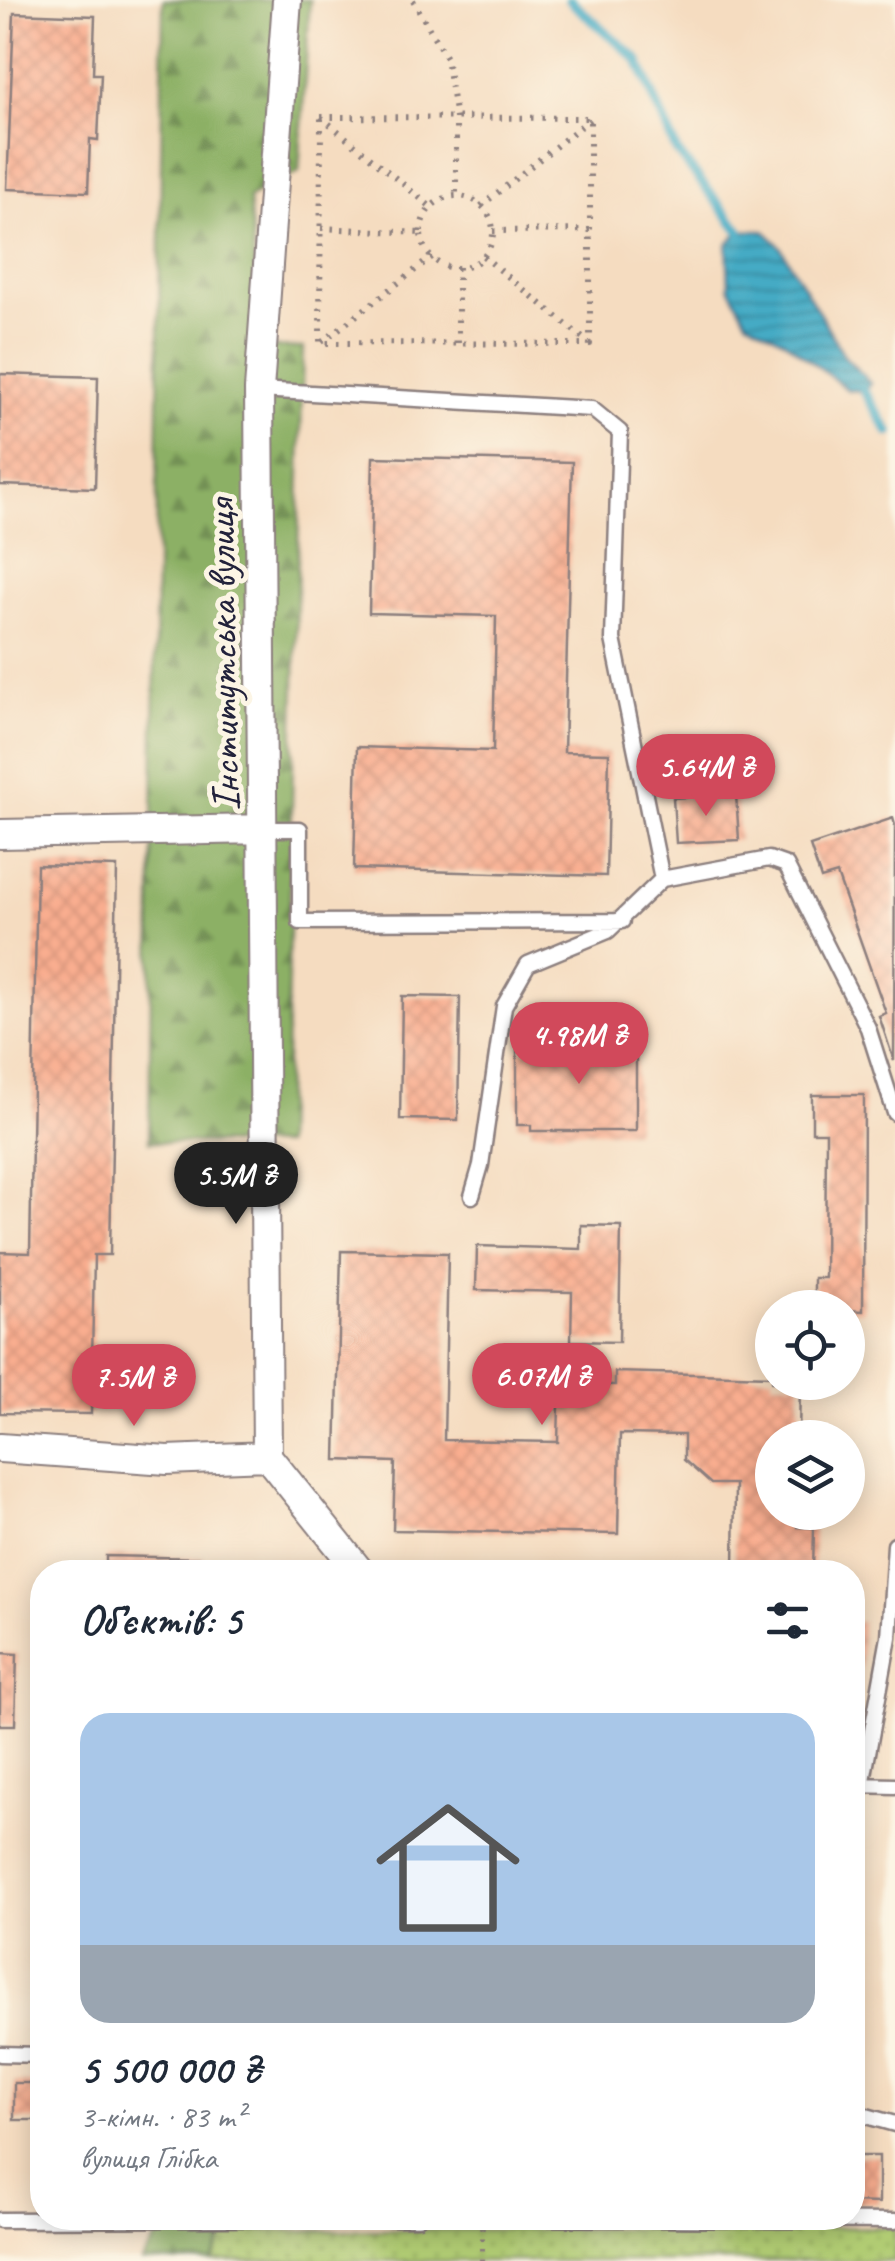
<!DOCTYPE html>
<html lang="uk">
<head>
<meta charset="utf-8">
<style>
	:root { --surface:#fff; --page:#f2f2f3; --text:#1f2937; --muted:#747a83; --accent:#d1495b }
	body { margin:0; font-family:Caveat,sans-serif; background:var(--page); color:var(--text); height:100vh; display:flex; flex-direction:column; font-size:38px; white-space:nowrap }
	* { box-sizing:border-box; margin:0 }
	p { font-size:32px; color:var(--muted) }
	.icon { flex:none; width:55px; height:55px; fill:none; stroke:currentColor; stroke-width:2; stroke-linecap:round; stroke-linejoin:round }
	.map { position:relative; flex:1; overflow:hidden }
	.drawer { position:absolute; left:30px; top:1560px; width:835px; height:670px; display:flex; flex-direction:column; background:var(--surface); border-radius:40px; box-shadow:0 5px 25px #0003 }
	.drawer>* { flex:none }
	.buttons { position:absolute; left:755px; top:1290px; display:grid; gap:20px }
	.buttons a { display:grid; place-items:center; width:110px; height:110px; border-radius:50%; background:var(--surface); box-shadow:0 5px 25px #0003; font-size:50px }
	.price { position:absolute; translate:-50% -85px; padding:0 22px; border-radius:35px; background:var(--accent); color:#fff; font-size:32px; line-height:65px; filter:drop-shadow(0 2px 5px #0008) }
	.price::after { content:''; position:absolute; left:50%; top:60px; width:30px; height:22px; margin-left:-15px; background:inherit; clip-path:polygon(0 0,100% 0,50% 100%) }
	.price.on { background:#222; color:#fff }
	ul { padding:0; list-style:none }
	li { display:grid; align-content:center; gap:20px; height:530px; padding:0 50px }
	li span { display:grid; place-items:center; height:310px; border-radius:30px; color:#555 }
	li>.icon { margin-inline-start:auto }
	span .icon { width:180px; height:180px; fill:#fffc; stroke-width:1 }
	li b { font-size:42px }
	h2 { display:flex; justify-content:space-between; align-items:center; height:120px; padding:0 50px; font-size:42px }
	.map>svg:first-child { display:block }
	.grass { fill:url(#grass-dots); stroke:#6a7757; stroke-width:2.5 }
	.forest { fill:url(#forest-firs); stroke:#576950; stroke-width:2.5 }
	.water { fill:url(#water-rules); stroke:#346680; stroke-width:2.5 }
	.lines { fill:none; stroke-linecap:round; stroke-linejoin:round }
	.stream { stroke:#45abc5; stroke-width:10 }
	.building { fill:url(#building-cross-hatch) }
	.lane-casing { stroke:#8c7f7e; stroke-width:19 }
	.street-casing { stroke:#8c7f7e; stroke-width:32 }
	.path { stroke:#8c7f7e; stroke-width:6; stroke-dasharray:2.5 8; stroke-linecap:butt }
	.lane { stroke:#fff; stroke-width:14 }
	.street { stroke:#fff; stroke-width:28 }
	.labels { text-anchor:middle; dominant-baseline:central; stroke-width:10; stroke-linejoin:round; paint-order:stroke }
	.street-label { font-size:42px; fill:#22223b; stroke:#fcf5e5 }
</style>
</head>
<body>
<div class="map">
<svg width="895" height="2261" viewBox="0 0 895 2261">
	<defs>
		<pattern id="grass-dots" width="8" height="8" patternUnits="userSpaceOnUse" patternTransform="scale(2.5)"><rect width="8" height="8" fill="#b1cc73"/><path d="M2 2h.1M6 6h.1" fill="none" stroke="#98af64" stroke-width="1.8" stroke-linecap="round"/></pattern>
		<pattern id="forest-firs" width="22" height="20" patternUnits="userSpaceOnUse" patternTransform="scale(2.5)"><rect width="22" height="20" fill="#8cb065"/><path d="M5 1l3.5 6h-7zM16 11l3.5 6h-7z" fill="#728f54"/></pattern>
		<pattern id="water-rules" width="6" height="5" patternUnits="userSpaceOnUse" patternTransform="scale(2.5)"><rect width="6" height="5" fill="#45abc5"/><path d="M0 2.5h6" fill="none" stroke="#398ba1"/></pattern>
		<pattern id="building-cross-hatch" width="8" height="8" patternUnits="userSpaceOnUse" patternTransform="scale(2.5)"><rect width="8" height="8" fill="#f9ad8f"/><path d="M0 0l8 8M0 8l8-8" fill="none" stroke="#d5957c"/></pattern>
	</defs>
	<rect width="100%" height="100%" fill="#fcf5e5"/>
	<filter id="ink" filterUnits="userSpaceOnUse"><feTurbulence type="fractalNoise" baseFrequency=".01" numOctaves="2"/><feDisplacementMap in="SourceGraphic" scale="20" xChannelSelector="R" yChannelSelector="G"/><feConvolveMatrix kernelMatrix="1 2 1 2 8 2 1 2 1" color-interpolation-filters="sRGB"/></filter>
	<filter id="wash" filterUnits="userSpaceOnUse"><feTurbulence type="fractalNoise" baseFrequency=".0048" numOctaves="4" result="noise"/><feDisplacementMap in="SourceGraphic" scale="40" xChannelSelector="R" yChannelSelector="G"/><feGaussianBlur stdDeviation="2.25" result="paint"/><feColorMatrix in="noise" values="0 0 0 0 0 0 0 0 0 0 0 0 0 0 0 0 0 1.4 0 .05"/><feComposite in="paint" operator="in"/></filter>
	<g filter="url(#wash)">
		<rect width="100%" height="100%" fill="#f5dcc0"/>
		<path class="grass" d="M895,2227V2261H212L226,2231Z"/>
		<path class="forest" d="M163,0H310L299,172L249,198L261,347L303,348L284,1145L149,1142Z
			M164,2226L226,2231L212,2261H142Z"/>
		<path class="water" d="M764,230L780,246L845,357L871,383L864,391L848,390L785,341L747,320L729,287L727,244L740,231Z"/>
		<g class="lines">
			<path class="stream" d="M569,0L638,60L676,150L740,231
				M864,391L889,432"/>
		</g>
		<g id="blocks">
			<path class="building" d="M14,13L95,16L93,74H101L98,140L90,139L88,192L7,189Z
				M0,374L98,377L95,488L0,485Z
				M373,457L572,462L564,752L609,753L606,876L354,869L357,747L493,751L496,616L369,613Z
				M736,794L739,840L676,843L673,798Z
				M893,818L895,825L894,1061L879,1016L886,1013L837,874L821,879L810,846Z
				M37,865L117,867L110,1255H94L91,1414L0,1413V1252L30,1253Z
				M402,996L460,997L458,1120L400,1119Z
				M585,1036H636V1131H531V1125H517V1050H585Z
				M812,1095H864L863,1311L814,1308V1278H825L826,1132H812Z
				M581,1225L621,1226L619,1342L571,1341L572,1292L476,1290L477,1246L581,1249Z
				M341,1251L448,1253L444,1440L558,1442L559,1405H571V1384L615,1385V1372L772,1376V1382H800L799,1438H772V1512H797V1527L814,1528L813,1572H734L735,1484H711L684,1460V1435L620,1434L618,1534L393,1530L395,1462L336,1460Z
				M106,1556L204,1558V1572H106Z
				M852,1622H862L861,1667H852Z
				M0,1653L17,1654L15,1725H0Z
				M14,2083H42V2120H14Z
				M852,2156H879V2203L852,2202Z"/>
		</g>
	</g>
	<g filter="url(#ink)">
		<use href="#blocks" fill-opacity="0" stroke="#8c7f7e" stroke-width="2.5"/>
		<g class="lines">
			<g class="lane-casing">
				<path id="lane" d="M259,390L592,409L620,432L613,639L662,879
					M262,829H300V922L622,921
					M472,1196L481,1165L504,1006L528,964L608,931L662,879L769,859L786,865L868,1028L895,1113
					M853,1785L895,1786
					M862,1786L889,1637L895,1545
					M0,2054L42,2055
					M852,2112L895,2124
					M510,2218L895,2221
					M0,2220L418,2218"/>
			</g>
			<g class="street-casing">
				<path id="street" d="M287,0L259,390L267,1456L360,1572
					M0,834L262,829
					M0,1448L167,1460L267,1456"/>
			</g>
			<path class="path" d="M413,0L446,58L456,118V196
				M321,117L590,118V344L320,343Z
				M321,117L431,207
				M421 232a36 36 0 1 1 72 0a36 36 0 1 1-72 0Z
				M481,206L590,119
				M321,228L421,233
				M493,231L590,230
				M483,256L590,344
				M458,267V343
				M322,342L432,257
				M482,2261V2218"/>
			<use href="#lane" class="lane"/>
			<use href="#street" class="street"/>
		</g>
	</g>
	<g class="labels">
		<g class="street-label">
			<text transform="translate(223 655) rotate(-91)">Інститутська вулиця</text>
		</g>
	</g>
</svg>
<div class="buttons">
<a><svg class="icon" aria-label="locate" viewBox="0 0 24 24"><circle cx="12" cy="12" r="6"/><path d="M12 2v4M12 18v4M2 12h4M18 12h4"/></svg></a>
<a><svg class="icon" aria-label="layers" viewBox="0 0 24 24"><path d="M12 4l9 5-9 5-9-5zM3 14l9 5 9-5"/></svg></a>
</div>
<b class="price" style="left:706px;top:819px">5.64M ₴</b>
<b class="price" style="left:579px;top:1087px">4.98M ₴</b>
<b class="price on" style="left:236px;top:1227px">5.5M ₴</b>
<b class="price" style="left:542px;top:1428px">6.07M ₴</b>
<b class="price" style="left:134px;top:1429px">7.5M ₴</b>
<section class="drawer">
<h2>Об’єктів: 5<svg class="icon" aria-label="filters" viewBox="0 0 24 24"><path d="M4 7h16M4 17h16"/><circle cx="9" cy="7" r="2"/><circle cx="15" cy="17" r="2"/></svg></h2>
<ul>
<li><span style="background:linear-gradient(#a9c7e8 75%,#9aa5b1 0)"><svg class="icon" aria-label="home" viewBox="0 0 24 24"><path d="M3 11l9-7 9 7M6 9v11h12V9"/></svg></span><div><b>5 500 000 ₴</b><p>3-кімн. · 83 m²</p><p>вулиця Глібка</p></div></li>
</ul>
</section>
</div>
</body>
</html>
